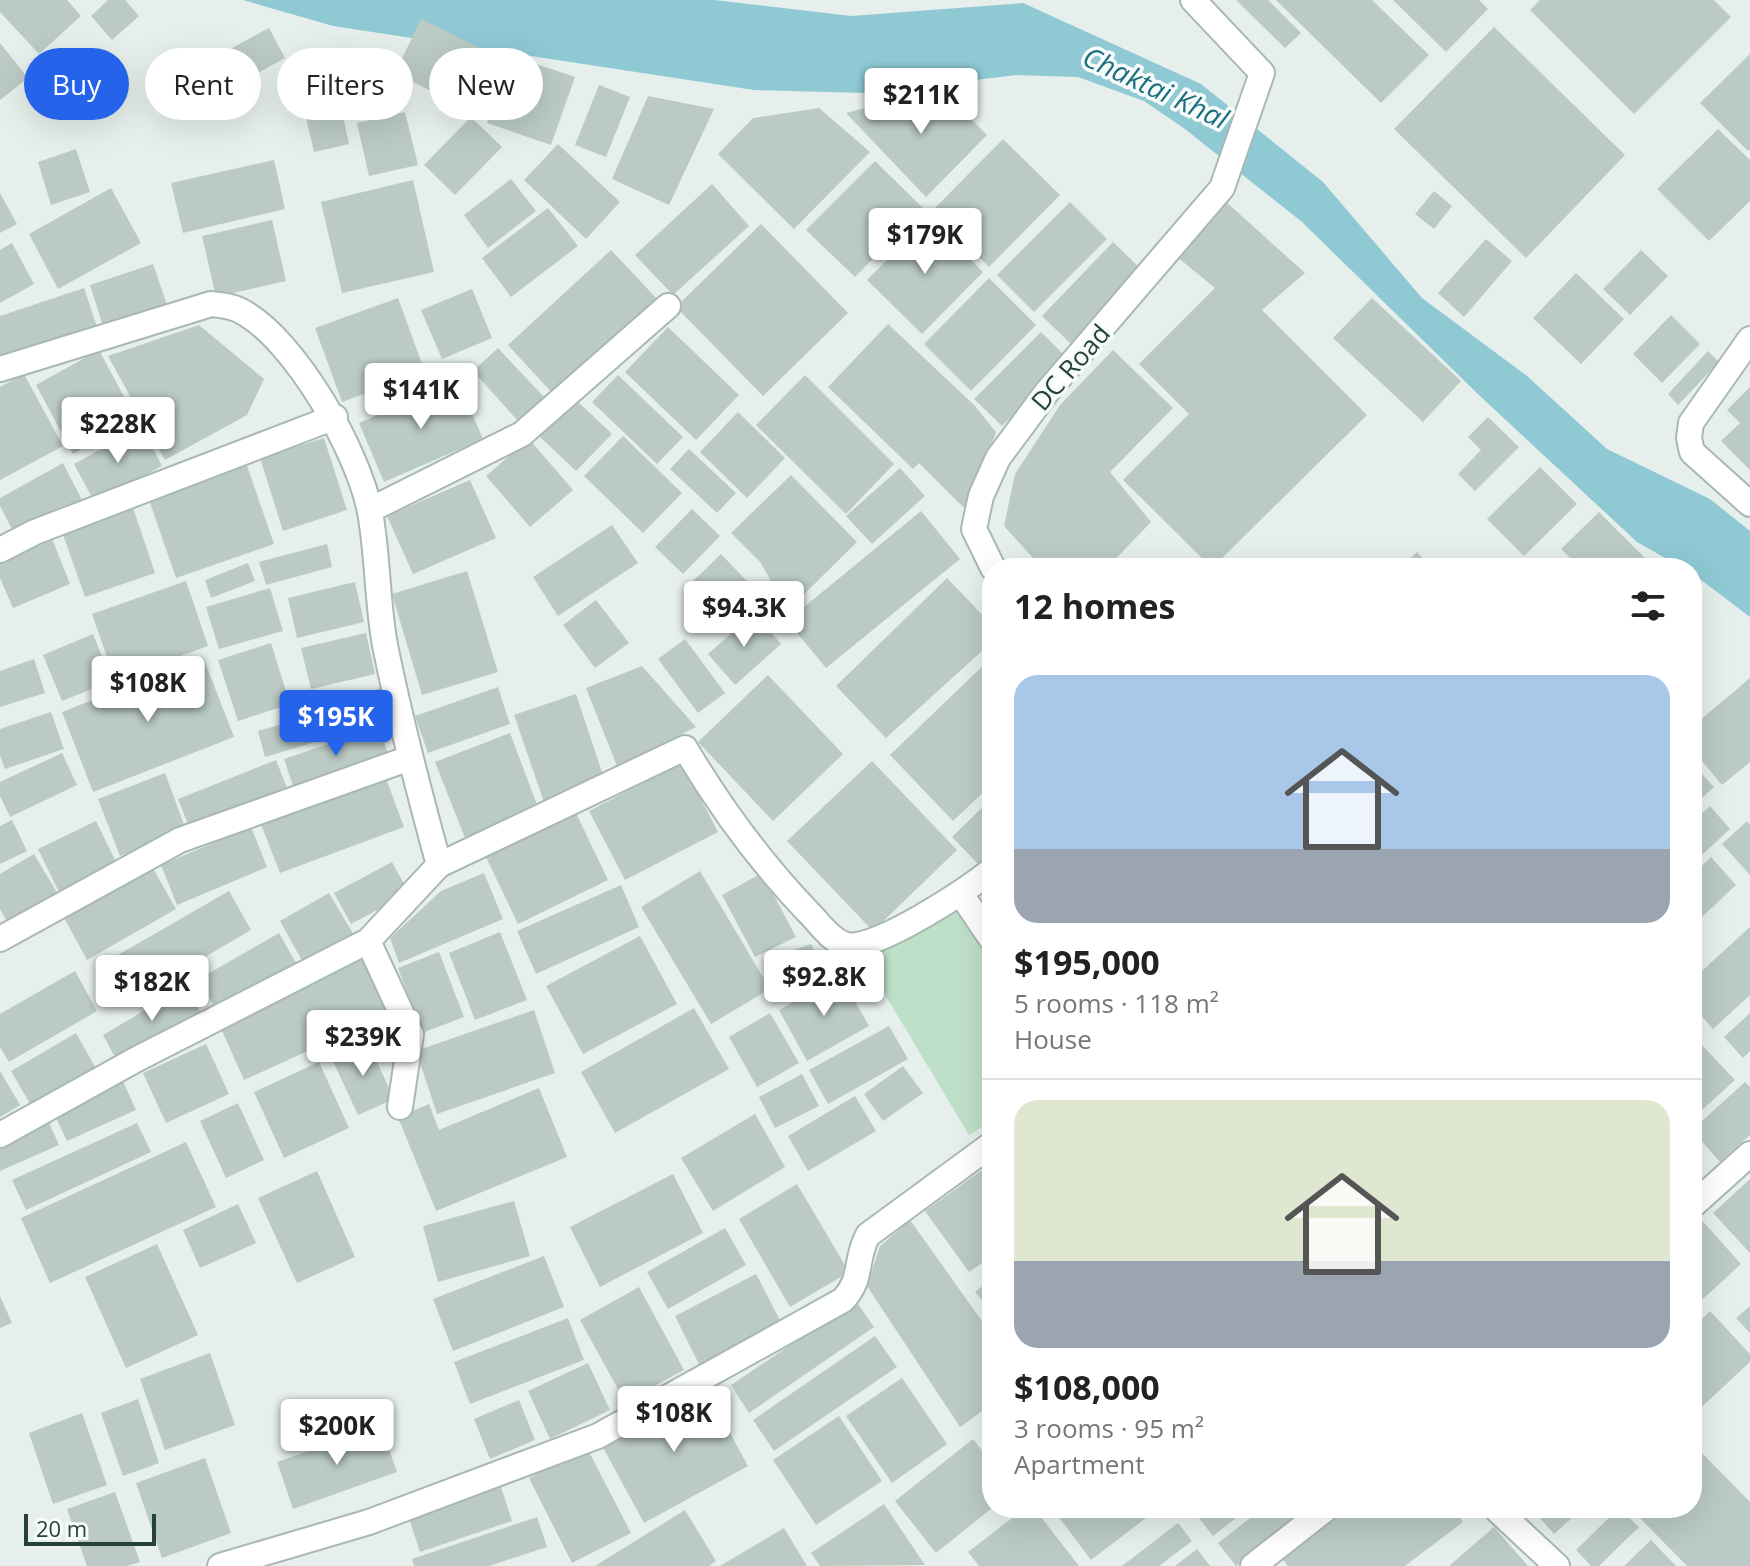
<!DOCTYPE html>
<html lang="en">
<head>
<meta charset="utf-8">
<style>
	:root { --surface:#fff; --page:#f6f6f6; --text:#222; --muted:#767676; --line:#e0e0e0; --accent:#2563eb }
	body { margin:0; font-family:"Open Sans",sans-serif; background:var(--page); color:var(--text); height:100vh; display:flex; flex-direction:column; font-size:30px; white-space:nowrap }
	* { box-sizing:border-box; margin:0 }
	p { font-size:26px; color:var(--muted) }
	.icon { flex:none; width:44px; height:44px; fill:none; stroke:currentColor; stroke-width:2; stroke-linecap:round; stroke-linejoin:round }
	.map { position:relative; flex:1; overflow:hidden }
	.side { position:absolute; left:982px; top:558px; width:720px; height:960px; display:flex; flex-direction:column; background:var(--surface); border-radius:32px; box-shadow:0 8px 32px #0002 }
	.side>* { flex:none }
	.top-card { position:absolute; left:24px; top:48px; width:760px; height:72px; display:flex; gap:16px }
	.scale { position:absolute; left:24px; bottom:20px; width:132px; box-sizing:border-box; padding-left:8px; border:4px solid #24423a; border-top:0; font-size:22px; line-height:28px; white-space:nowrap; color:#24423a; -webkit-text-stroke:6px #f7fbf9; paint-order:stroke }
	.price { position:absolute; translate:-50% -68px; padding:0 18px; border-radius:8px; background:#fff; color:#222; font-size:26px; line-height:52px; filter:drop-shadow(0 2px 4px #0008) }
	.price::after { content:''; position:absolute; left:50%; top:48px; width:24px; height:18px; margin-left:-12px; background:inherit; clip-path:polygon(0 0,100% 0,50% 100%) }
	.price.current { background:var(--accent); color:#fff }
	ul { padding:0; list-style:none }
	li { display:grid; align-content:center; gap:16px; height:424px; padding:0 32px }
	li+li { border-top:2px solid var(--line) }
	li span { display:grid; place-items:center; height:248px; border-radius:24px; color:#555 }
	li>.icon { margin-inline-start:auto }
	span .icon { width:144px; height:144px; fill:#fffc; stroke-width:1 }
	li b { font-size:34px }
	h2 { display:flex; justify-content:space-between; align-items:center; height:96px; padding:0 32px; font-size:34px }
	.chip { padding:0 28px; border-radius:36px; background:var(--surface); box-shadow:0 8px 32px #0002; font-size:28px; line-height:72px }
	.chip.current { background:var(--accent); color:#fff }
	.map>svg:first-child { display:block }
	.green { fill:#bfe0c8 }
	.water { fill:#8ec9d4 }
	.building { fill:#bbcac4 }
	.lines { fill:none; stroke-linecap:round; stroke-linejoin:round }
	.minor-casing { stroke:#a8b8b2; stroke-width:28 }
	.minor { stroke:#fff; stroke-width:24 }
	.labels { text-anchor:middle; dominant-baseline:central; stroke-width:7; stroke-linejoin:round; paint-order:stroke }
	.street-label { font-size:26px; fill:#24423a; stroke:#f7fbf9 }
	.water-label { font-size:28px; font-style:italic; fill:#1c6f80; stroke:#f7fbf9 }
</style>
</head>
<body>
<div class="map">
<svg width="1750" height="1566" viewBox="0 0 1750 1566">
	<rect width="100%" height="100%" fill="#e6efeb"/>
	<path class="green" d="M960,904L992,957V1121L969,1135L865,961Z"/>
	<path class="water" d="M243,0H714L851,16L1023,3L1201,84L1323,182L1422,298L1527,376L1607,449L1710,499L1750,531V617L1692,573V568H1683L1637,542L1481,397L1302,222L1185,129L1144,101L1078,77L1017,75L866,93L754,90L333,26Z"/>
	<path class="building" d="M0,0H67L81,16L39,54L0,12Z
		M108,0H125L139,16L112,40L91,16Z
		M1236,0H1268L1301,33L1285,48Z
		M1276,0H1372L1429,55L1381,103Z
		M1393,0H1479L1488,9L1446,52Z
		M1540,0H1714L1731,17L1634,114L1530,10Z
		M421,19L500,58L473,112L395,73Z
		M1494,27L1625,155L1526,258L1394,129Z
		M269,28L285,58L249,78L232,48Z
		M0,43L28,78L0,100Z
		M84,53L110,80L85,104L59,77Z
		M1750,54V149L1748,151L1700,103Z
		M510,55L575,77L551,145L487,123Z
		M599,85L630,97L606,157L575,145Z
		M337,88L349,144L314,152L301,96Z
		M941,89L987,135L926,197L846,113Z
		M648,96L714,109L669,205L612,179Z
		M819,108L870,152L794,229L718,154L753,118Z
		M405,112L418,165L369,176L357,123Z
		M471,117L502,147L455,195L424,165Z
		M1718,129L1750,160V201L1709,241L1657,189Z
		M1003,139L1060,195L989,267L932,211Z
		M558,144L620,202L586,239L524,180Z
		M76,149L90,192L51,205L38,162Z
		M274,160L285,209L183,233L171,183Z
		M875,161L923,208L855,277L806,230Z
		M511,179L536,211L488,248L464,215Z
		M413,180L434,272L342,293L321,202Z
		M712,184L749,226L673,295L635,255Z
		M111,188L141,243L58,289L29,234Z
		M1434,191L1452,206L1434,229L1415,214Z
		M0,193L17,224L0,233Z
		M1224,200L1305,273L1262,310L1367,415L1212,568L1123,480L1189,414L1139,364L1215,288L1176,256Z
		M1070,202L1107,239L1034,312L997,275Z
		M548,208L578,246L511,297L482,258Z
		M929,218L983,272L922,334L867,280Z
		M272,220L286,281L216,297L202,236Z
		M761,224L848,313L763,396L676,307Z
		M1486,239L1512,261L1464,317L1438,293Z
		M1113,242L1143,271L1072,345L1042,316Z
		M12,243L34,284L0,303V250Z
		M611,250L658,300L555,396L508,345Z
		M1641,250L1668,276L1630,315L1603,289Z
		M153,264L167,305L103,326L90,285Z
		M1576,273L1624,319L1581,364L1533,318Z
		M989,278L1036,325L971,391L924,344Z
		M84,288L97,327L0,360V316Z
		M472,289L492,338L442,359L421,310Z
		M398,298L425,372L342,402L315,328Z
		M1372,298L1461,381L1423,422L1333,338Z
		M1671,315L1700,344L1662,383L1633,354Z
		M888,324L974,405L996,432L967,511L919,463L913,469L828,387Z
		M199,325L264,379L247,415L165,460L108,356Z
		M668,327L739,395L696,440L625,372Z
		M1041,332L1068,359L1002,426L974,399Z
		M498,348L545,398L519,422L473,371Z
		M99,350L136,419L73,454L36,385Z
		M1113,350L1173,408L1110,472L1151,522L1107,568H1042L1004,526L1015,474L1060,405Z
		M1708,351L1719,362L1678,405L1668,394Z
		M24,374L63,446L0,480V387Z
		M618,375L683,437L657,464L592,402Z
		M805,375L894,464L846,514L756,425Z
		M458,381L483,439L384,482L359,423Z
		M1750,387V470L1721,441L1740,423L1727,410Z
		M575,399L612,434L576,471L539,436Z
		M738,412L785,458L747,498L700,452Z
		M1488,417L1519,447L1475,491L1458,474L1481,450L1468,437Z
		M142,427L162,466L95,503L74,464Z
		M623,436L682,493L643,533L584,476Z
		M324,438L347,510L283,531L260,458Z
		M529,439L573,490L530,527L486,476Z
		M689,449L736,493L717,513L670,469Z
		M245,460L274,544L176,578L147,494Z
		M63,463L82,500L16,537L0,506V498Z
		M1540,467L1577,504L1524,556L1487,519Z
		M900,468L925,496L872,544L846,516Z
		M791,475L857,542L788,610L760,562L731,533Z
		M470,480L496,538L413,574L387,516Z
		M132,505L155,573L85,597L61,529Z
		M692,509L720,536L683,574L655,547Z
		M921,511L960,559L826,668L787,621Z
		M1599,512L1655,568H1580L1561,549Z
		M612,525L638,563L558,616L533,577Z
		M51,536L70,584L13,608L0,578V558Z
		M327,544L332,567L266,585L259,562Z
		M1417,552L1432,568H1400Z
		M721,554L761,596L729,628L688,586Z
		M248,563L255,581L211,598L205,580Z
		M467,571L498,672L422,695L392,594Z
		M947,578L992,625V642L886,738L836,686Z
		M186,581L208,646L115,680L92,614Z
		M355,582L364,622L297,638L288,598Z
		M270,588L283,631L219,649L206,607Z
		M596,600L629,643L595,668L563,625Z
		M754,613L781,644L735,685L708,654Z
		M366,633L375,674L311,689L301,648Z
		M93,634L112,681L62,701L43,655Z
		M685,639L725,693L698,713L658,659Z
		M271,643L290,704L238,721L218,660Z
		M203,657L234,737L93,792L62,712Z
		M992,657V784L953,821L890,755Z
		M34,659L45,693L0,707V671Z
		M642,666L696,727L617,766L586,688Z
		M768,675L843,754L773,821L698,742Z
		M1750,678V762L1722,785L1692,749V727Z
		M498,687L510,724L428,753L415,716Z
		M381,688L391,715L338,734L329,707Z
		M576,694L605,781L544,802L514,715Z
		M51,712L64,749L5,769L0,756V729Z
		M325,712L332,737L265,757L258,731Z
		M379,727L389,757L294,789L284,759Z
		M510,733L539,810L465,838L435,762Z
		M62,753L77,785L10,817L0,796V782Z
		M276,760L287,788L189,827L178,799Z
		M872,761L957,850L873,931L787,841Z
		M682,763L718,832L625,880L589,811Z
		M1692,763L1714,787L1692,807Z
		M165,773L186,830L120,856L98,799Z
		M385,776L404,827L280,873L260,822Z
		M992,798V857L981,867L952,837Z
		M1710,806L1730,829L1692,864V822Z
		M576,813L608,880L518,924L486,857Z
		M12,820L27,851L0,864V826Z
		M96,821L117,864L59,892L38,849Z
		M1747,821L1750,825V875L1722,844Z
		M251,827L267,867L177,905L161,865Z
		M34,854L59,896L9,925L0,909V874Z
		M1711,857L1736,885L1703,916L1692,904V875Z
		M392,862L409,893L351,924L334,893Z
		M150,863L176,909L87,960L62,914Z
		M700,871L770,989L711,1024L641,907Z
		M484,873L503,919L399,963L390,938L441,891Z
		M762,873L796,937L755,957L722,895Z
		M621,885L639,927L536,974L517,931Z
		M229,891L251,930L120,1007L97,967Z
		M329,893L354,935L304,964L280,921Z
		M1750,927V995L1713,1029L1692,1005V980Z
		M500,932L527,1000L475,1020L449,953Z
		M279,933L297,965L217,1012L199,979Z
		M640,936L677,1004L583,1054L546,986Z
		M811,944L824,967L781,991L769,968L788,952Z
		M439,952L464,1017L422,1033L398,968Z
		M365,957L391,1013L244,1080L219,1024Z
		M75,971L97,1011L9,1062L0,1047V1014Z
		M840,975L869,1026L807,1061L779,1010Z
		M186,986L200,1011L116,1059L103,1035Z
		M694,1008L729,1069L615,1133L581,1072Z
		M534,1010L555,1073L437,1114L416,1051Z
		M770,1013L799,1063L757,1087L729,1037Z
		M1750,1013V1051L1743,1058L1724,1037Z
		M889,1026L908,1059L828,1104L809,1070Z
		M76,1033L98,1072L33,1109L11,1071Z
		M367,1040L394,1099L358,1115L331,1057Z
		M206,1044L229,1094L166,1123L143,1073Z
		M1702,1045L1735,1080L1692,1119V1054Z
		M319,1062L349,1128L284,1158L254,1092Z
		M903,1066L923,1093L883,1121L864,1094Z
		M0,1071L20,1105L0,1117Z
		M802,1074L819,1106L775,1128L759,1097Z
		M121,1077L136,1110L67,1141L52,1109Z
		M1745,1082L1750,1087V1135L1720,1162L1692,1130Z
		M539,1088L567,1157L436,1211L398,1117L429,1104L439,1130Z
		M855,1096L876,1131L808,1171L788,1136Z
		M238,1103L264,1160L226,1178L200,1121Z
		M755,1114L785,1167L713,1211L681,1158Z
		M47,1118L59,1145L0,1171V1140Z
		M137,1123L151,1152L26,1210L12,1180Z
		M186,1142L216,1207L50,1283L21,1218Z
		M992,1163V1256L969,1272L925,1211Z
		M317,1171L355,1257L297,1283L258,1198Z
		M673,1174L703,1233L600,1287L570,1227Z
		M1750,1179V1253L1713,1213Z
		M797,1184L849,1272L790,1307L739,1219Z
		M514,1201L530,1256L438,1282L423,1226Z
		M238,1204L256,1243L200,1268L183,1230Z
		M1698,1216L1741,1264L1692,1309V1221Z
		M910,1220L992,1335V1404L960,1427L867,1286L880,1246Z
		M725,1228L746,1265L668,1309L647,1272Z
		M157,1244L198,1335L126,1368L85,1277Z
		M544,1256L564,1307L453,1351L433,1299Z
		M756,1274L783,1326L701,1368L675,1316Z
		M992,1278V1312L975,1292Z
		M639,1287L684,1370L625,1402L580,1320Z
		M0,1296L12,1323L0,1328Z
		M856,1301L874,1327L749,1413L731,1385Z
		M1750,1306V1333L1736,1318Z
		M1710,1311L1750,1354V1362L1692,1416V1328Z
		M568,1318L584,1360L470,1404L454,1362Z
		M875,1336L897,1367L774,1451L753,1420Z
		M210,1353L235,1425L165,1450L140,1379Z
		M588,1363L610,1410L550,1439L528,1391Z
		M902,1378L947,1444L892,1483L846,1416Z
		M704,1385L748,1466L644,1523L600,1442Z
		M138,1399L159,1463L123,1476L101,1413Z
		M519,1400L535,1440L490,1459L474,1419Z
		M82,1413L107,1485L53,1504L29,1433Z
		M839,1416L882,1481L816,1525L773,1460Z
		M381,1426L397,1472L293,1509L277,1462Z
		M973,1439L992,1463V1508L936,1553L895,1501Z
		M1696,1447L1750,1502V1566H1687L1632,1510L1692,1508V1452Z
		M587,1448L631,1533L572,1563L529,1478Z
		M205,1458L231,1533L162,1558L136,1483Z
		M501,1487L512,1521L420,1552L409,1518Z
		M115,1492L140,1562L127,1566H87L67,1509Z
		M884,1504L925,1565L820,1566L811,1553Z
		M1025,1508H1034L1079,1566H979L968,1552Z
		M1052,1508H1159L1091,1560Z
		M1199,1508H1249L1213,1536L1194,1512Z
		M1263,1508H1313L1236,1566L1218,1543Z
		M1338,1508H1453L1463,1522L1405,1566H1288L1278,1554Z
		M1531,1508H1583L1554,1534Z
		M1619,1508L1639,1527L1599,1566H1591L1576,1550Z
		M685,1510L716,1561L709,1566H595Z
		M537,1517L547,1547L489,1566H414L412,1559Z
		M1178,1523L1192,1541L1159,1566H1122Z
		M1494,1527L1528,1566H1449Z
		M784,1528L807,1566H720Z
		M1651,1540L1676,1566H1624Z
		M1197,1549L1210,1566H1175Z"/>
	<g class="lines">
		<g class="minor-casing">
			<path id="minor" d="M1750,339L1691,423L1689,438L1692,452L1750,504
				M0,369L211,304C221,305 232,306 241,311C295,339 359,453 370,512C378,556 377,602 385,645C400,720 419,792 439,865
				M370,510L522,434L668,306
				M0,550L35,532L335,417
				M993,568L974,529L981,496L998,458L1047,392L1222,188L1262,73L1193,0
				M961,894L992,940
				M0,939L180,840L410,758
				M368,941L411,1034L400,1107
				M0,1135L137,1059L368,941L439,865L685,748C721,809 761,863 810,914C820,924 832,942 847,945C876,951 968,889 992,870
				M1692,1206L1750,1154
				M1495,1508L1557,1566
				M220,1566L369,1522L598,1436L843,1300C864,1277 854,1260 868,1235L992,1144
				M1253,1566L1327,1508"/>
		</g>
		<use href="#minor" class="minor"/>
	</g>
	<g class="labels">
		<g class="street-label">
			<text transform="translate(1070 367) rotate(-49)">DC Road</text>
		</g>
		<g class="water-label">
			<text transform="translate(1156 87) rotate(25)">Chaktai Khal</text>
		</g>
	</g>
</svg>
<div class="scale">20 m</div>
<b class="price" style="left:921px;top:136px">$211K</b>
<b class="price" style="left:925px;top:276px">$179K</b>
<b class="price" style="left:421px;top:431px">$141K</b>
<b class="price" style="left:118px;top:465px">$228K</b>
<b class="price" style="left:744px;top:649px">$94.3K</b>
<b class="price" style="left:148px;top:724px">$108K</b>
<b class="price current" style="left:336px;top:758px">$195K</b>
<b class="price" style="left:824px;top:1018px">$92.8K</b>
<b class="price" style="left:152px;top:1023px">$182K</b>
<b class="price" style="left:363px;top:1078px">$239K</b>
<b class="price" style="left:674px;top:1454px">$108K</b>
<b class="price" style="left:337px;top:1467px">$200K</b>
<div class="top-card">
<a class="chip current">Buy</a>
<a class="chip">Rent</a>
<a class="chip">Filters</a>
<a class="chip">New</a>
</div>
<section class="side">
<h2>12 homes<svg class="icon" aria-label="filters" viewBox="0 0 24 24"><path d="M4 7h16M4 17h16"/><circle cx="9" cy="7" r="2"/><circle cx="15" cy="17" r="2"/></svg></h2>
<ul>
<li><span style="background:linear-gradient(#a9c7e8 70%,#9aa5b1 0)"><svg class="icon" aria-label="home" viewBox="0 0 24 24"><path d="M3 11l9-7 9 7M6 9v11h12V9"/></svg></span><div><b>$195,000</b><p>5 rooms · 118 m²</p><p>House</p></div></li>
<li><span style="background:linear-gradient(#dfe7d0 65%,#9aa5b1 0)"><svg class="icon" aria-label="home" viewBox="0 0 24 24"><path d="M3 11l9-7 9 7M6 9v11h12V9"/></svg></span><div><b>$108,000</b><p>3 rooms · 95 m²</p><p>Apartment</p></div></li>
</ul>
</section>
</div>
</body>
</html>
